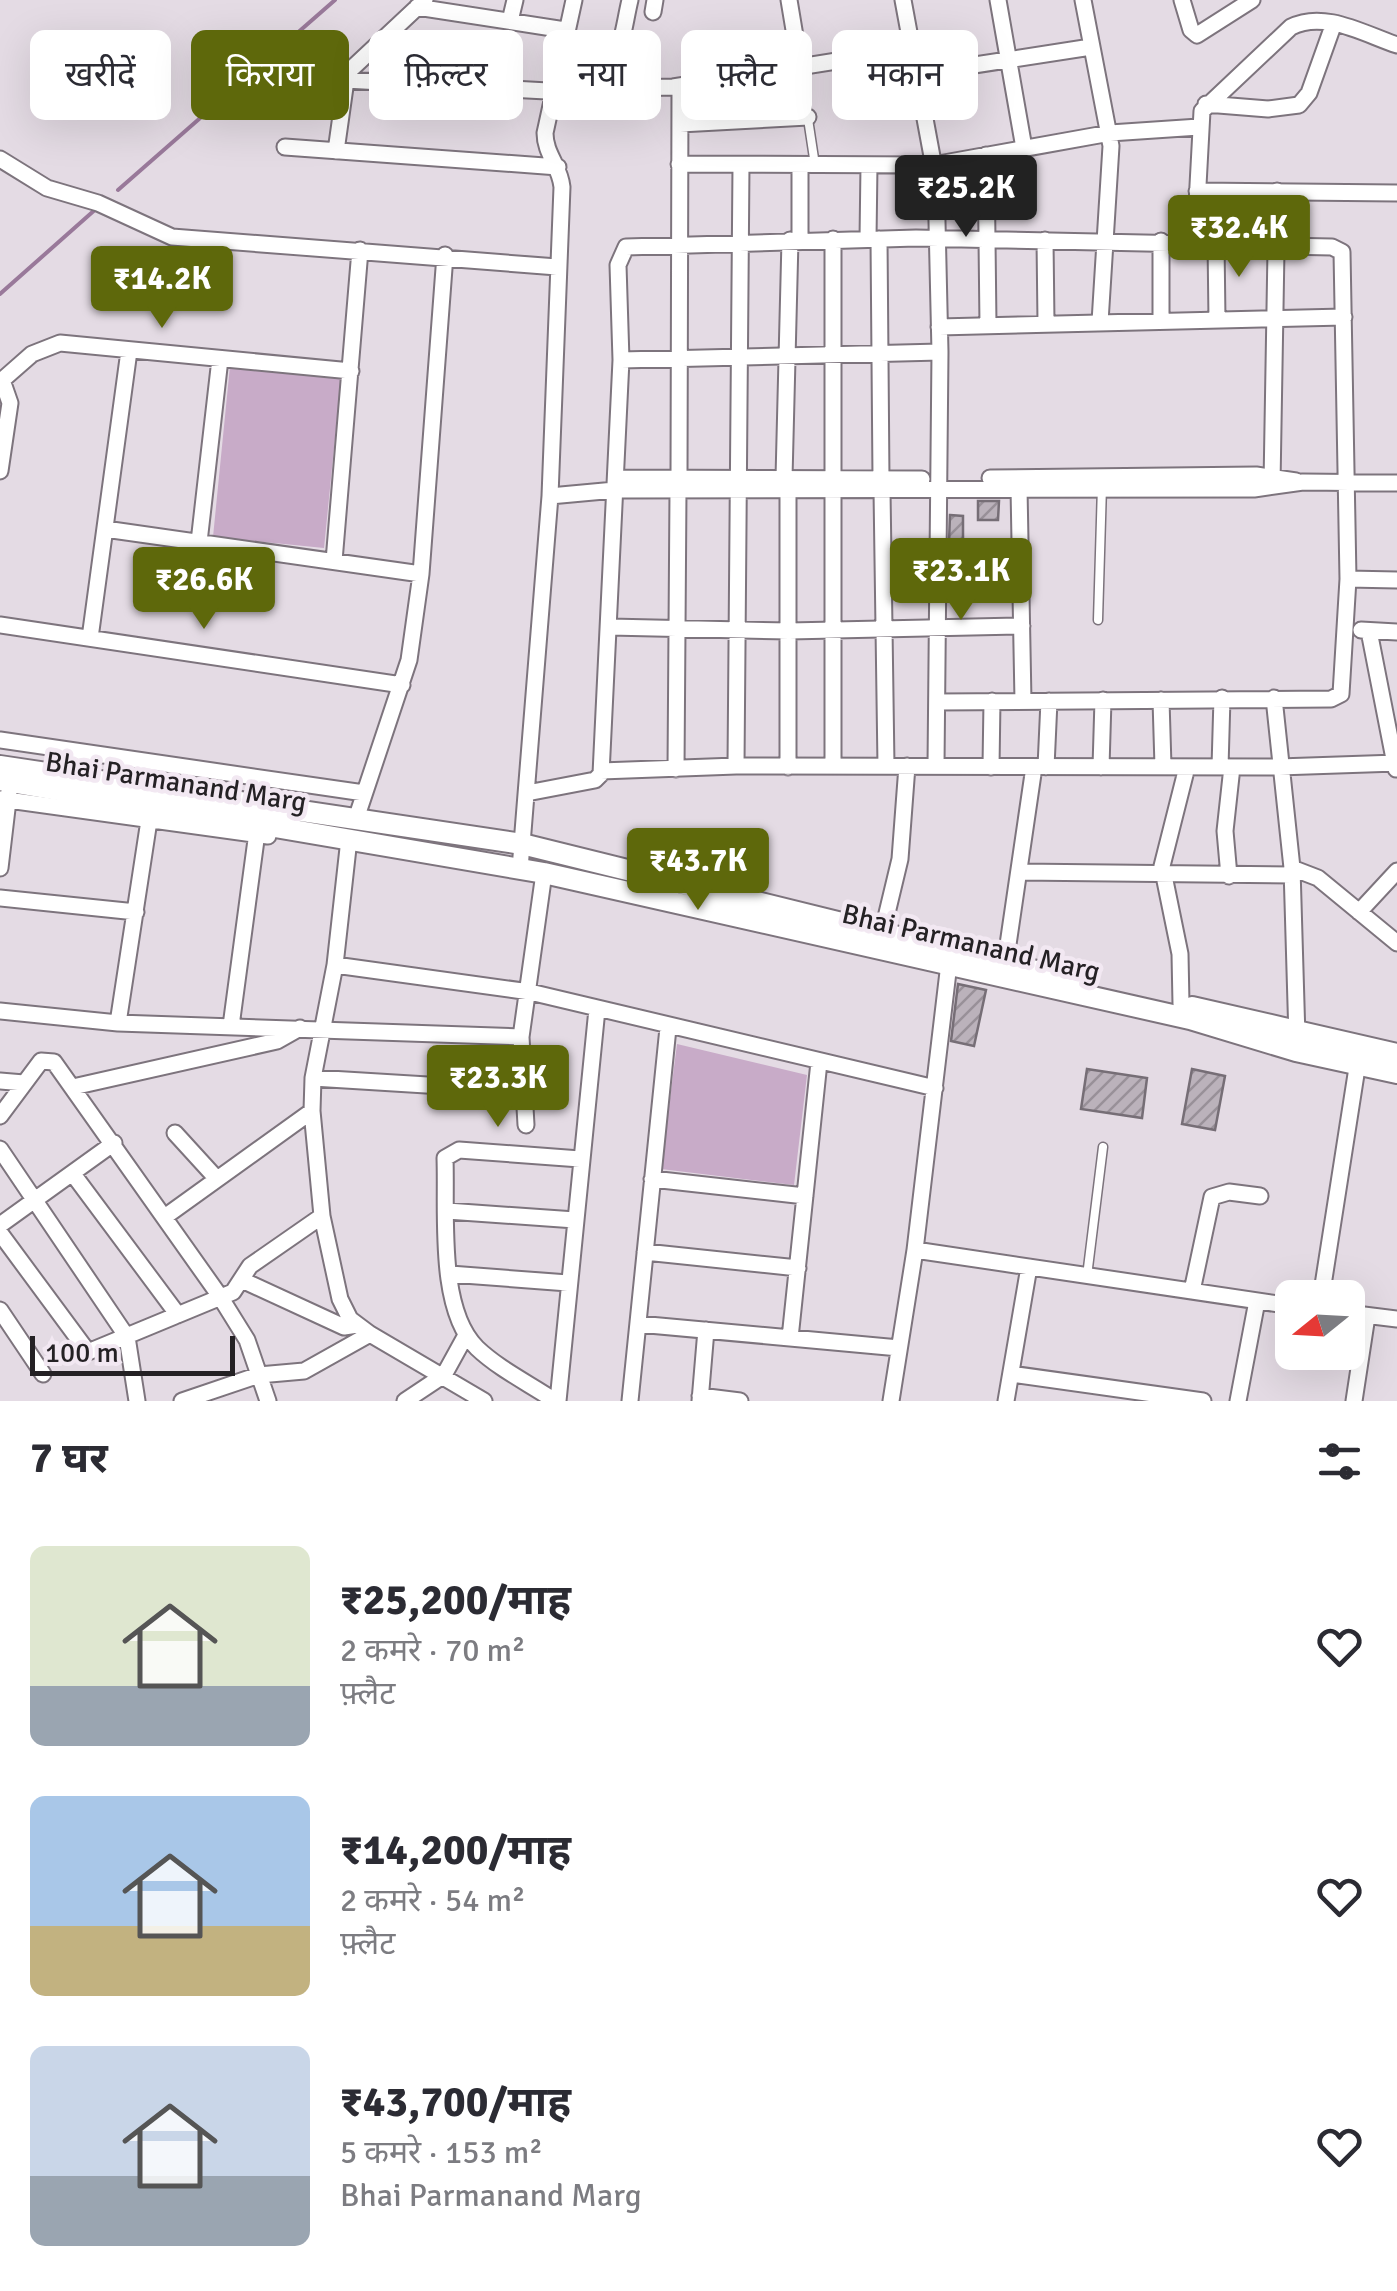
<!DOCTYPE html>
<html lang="hi">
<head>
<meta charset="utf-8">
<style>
	:root { --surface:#fff; --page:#f7f7f7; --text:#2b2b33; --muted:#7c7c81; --accent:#5e680b }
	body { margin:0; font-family:Signika,"Noto Sans Devanagari",sans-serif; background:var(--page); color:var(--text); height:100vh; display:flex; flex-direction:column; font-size:38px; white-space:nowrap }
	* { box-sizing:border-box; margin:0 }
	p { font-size:32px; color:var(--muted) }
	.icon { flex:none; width:55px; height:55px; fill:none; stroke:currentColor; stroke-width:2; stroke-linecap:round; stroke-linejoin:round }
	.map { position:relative; height:1401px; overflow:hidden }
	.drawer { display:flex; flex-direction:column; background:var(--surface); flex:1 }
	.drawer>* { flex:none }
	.top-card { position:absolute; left:30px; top:30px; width:1338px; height:90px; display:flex; gap:20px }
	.needle { width:65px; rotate:252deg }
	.controls { position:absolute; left:1275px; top:1280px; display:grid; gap:20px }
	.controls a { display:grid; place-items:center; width:90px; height:90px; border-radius:15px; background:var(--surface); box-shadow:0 10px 40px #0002; font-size:50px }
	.scale { position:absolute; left:30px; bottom:25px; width:205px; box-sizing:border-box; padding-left:10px; border:5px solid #242124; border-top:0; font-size:28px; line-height:35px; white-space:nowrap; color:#242124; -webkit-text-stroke:8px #f2e8f2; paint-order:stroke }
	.price { position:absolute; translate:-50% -85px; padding:0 22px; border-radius:10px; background:var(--accent); color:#fff; font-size:32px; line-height:65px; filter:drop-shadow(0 2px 5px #0008) }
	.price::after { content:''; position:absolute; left:50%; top:60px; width:30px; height:22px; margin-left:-15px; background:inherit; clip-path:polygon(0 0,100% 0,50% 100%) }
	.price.on { background:#222; color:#fff }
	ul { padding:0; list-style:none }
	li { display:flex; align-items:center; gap:30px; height:250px; padding:0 30px }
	li span { display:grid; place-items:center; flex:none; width:280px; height:200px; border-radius:15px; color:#555 }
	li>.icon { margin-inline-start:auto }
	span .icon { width:120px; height:120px; fill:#fffc; stroke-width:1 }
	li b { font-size:42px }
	h2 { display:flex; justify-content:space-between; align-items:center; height:120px; padding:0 30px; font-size:42px }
	.pill { padding:0 35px; border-radius:15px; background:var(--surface); box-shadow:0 10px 40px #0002; font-size:35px; line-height:90px }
	.pill.on { background:var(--accent); color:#fff }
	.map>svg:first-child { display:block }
	.green { fill:#c8abc8 }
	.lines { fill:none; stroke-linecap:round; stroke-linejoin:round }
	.stream { stroke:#99799a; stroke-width:4 }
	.building { fill:url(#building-hatch); stroke:#766e76; stroke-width:2.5 }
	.service-casing { stroke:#7d747d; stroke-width:11 }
	.minor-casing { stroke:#7d747d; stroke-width:19 }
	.tertiary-casing { stroke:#7d747d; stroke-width:24 }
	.service { stroke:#fff; stroke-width:8 }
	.minor { stroke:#fff; stroke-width:15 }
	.tertiary { stroke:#fff; stroke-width:20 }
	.labels { text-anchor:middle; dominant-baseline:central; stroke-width:9; stroke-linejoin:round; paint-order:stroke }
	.street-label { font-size:28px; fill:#242124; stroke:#f2e8f2 }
</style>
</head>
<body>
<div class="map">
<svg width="1397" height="1401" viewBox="0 0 1397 1401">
	<defs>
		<pattern id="building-hatch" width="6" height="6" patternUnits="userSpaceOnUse" patternTransform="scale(2.5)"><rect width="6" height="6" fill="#bbb2bb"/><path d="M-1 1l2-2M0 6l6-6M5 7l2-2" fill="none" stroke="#989098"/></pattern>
	</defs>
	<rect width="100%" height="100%" fill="#e4dbe4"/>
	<path class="green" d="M230,366L341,378L324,548L213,537Z
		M677,1044L807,1075L794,1185L661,1169Z"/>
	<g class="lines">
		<path class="stream" d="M118,190L335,0
			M0,294L97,208"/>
	</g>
	<path class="building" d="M978,501H999L998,520H978Z
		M950,515L963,516V543L949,542Z
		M958,984L986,990L974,1046L951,1041Z
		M1087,1069L1147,1078L1142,1118L1081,1109Z
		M1192,1069L1225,1076L1215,1130L1182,1124Z"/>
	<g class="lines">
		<g class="service-casing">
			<path id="service" d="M800,66L815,165
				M1098,620L1102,486
				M1087,1276L1103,1147"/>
		</g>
		<g class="minor-casing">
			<path id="minor" d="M789,0L800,66
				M903,0L936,178L940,352L936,766
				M998,0L1024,148
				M1083,0L1111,146L1100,322
				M1182,0L1191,30L1197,35L1252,0
				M417,7L565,30
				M653,12L655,0
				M510,21L515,0
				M916,74L1091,47
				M345,80L584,93C620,80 622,33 630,0
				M594,89L673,87L912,49
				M1206,104L1268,109L1299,105L1309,93L1334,23
				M680,124L808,117
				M285,147L558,167
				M336,151L347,73L425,0
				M986,155L988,325
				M0,159L47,188L98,203L172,237L557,267
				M679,164L933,165L1110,133L1199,127
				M1197,191L1397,193
				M868,239L869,165
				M879,239L881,479
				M800,240V165
				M1045,240L1046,323
				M1195,241L1202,111L1291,27C1324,10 1364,34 1397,45
				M1216,242L1217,320
				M1161,321V241
				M939,327L1344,317
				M621,360L940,352
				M0,382L32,354L60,343L351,371
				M0,471L10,403L2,380
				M616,478L922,479
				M679,478L680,86
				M784,478L790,240
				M990,478L1256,475L1296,481
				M1272,484L1277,191
				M1019,488L1023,701
				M788,490V767
				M882,490L886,766
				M550,496L615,490L1254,489L1303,482L1397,483
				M105,529L421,574
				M199,542L220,359
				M334,561L360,250
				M1348,579L1397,580
				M0,625L402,685
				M610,627L789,631L1022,626
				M1361,630L1397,632
				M1369,631L1396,769
				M90,638L129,351
				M1274,698L1292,868L1297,1038
				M1161,700L1163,766
				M0,740L364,793
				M736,766L741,165
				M833,766V239
				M991,767L992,701
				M1046,767L1049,701
				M1101,767L1103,700
				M1220,767L1222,698
				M676,769L678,491
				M601,771L736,766L1279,767L1397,763
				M527,793L595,780L601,774L621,360L618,265L626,247L916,238L1332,247L1342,252L1348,579L1341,694L1331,699L937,702
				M0,799L268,836
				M356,819L409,660L421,574L445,255
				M349,839L335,965L313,1078L312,1111L322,1216L340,1299L350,1319L370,1334L484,1401
				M0,868L9,792
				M1292,868L1318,878L1397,943
				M520,869L550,496L562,187C560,166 545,154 545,133L574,0
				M1019,872L1292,875
				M1229,876L1225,831L1232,767
				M0,898L136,912
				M1359,912L1397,871
				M882,934L900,859L907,766
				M335,965L530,992L935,1088
				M1005,965L1034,767
				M1181,1004L1180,954L1162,866L1187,767
				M0,1011L118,1023L521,1037
				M118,1023L150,814
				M231,1026L258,825
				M313,1078L524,1091
				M0,1081L24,1083
				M73,1087L277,1041L300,1028
				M0,1116L41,1061L54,1062L219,1295L247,1340L268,1401
				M526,1125L521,1037L544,873
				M175,1133L217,1179
				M0,1149L127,1337L137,1401
				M73,1174L178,1315
				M652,1179L805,1196
				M447,1211L575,1220
				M166,1216L312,1111
				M0,1225L114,1143
				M0,1233L88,1352L233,1292L250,1266L322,1216
				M915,1250L1292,1306
				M645,1252L798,1268
				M450,1274L568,1283
				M242,1280L344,1327L357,1325
				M1192,1291L1212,1197L1229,1192L1260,1196
				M1321,1298L1359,1055
				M0,1310L43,1374
				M1348,1313L1397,1319
				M638,1324L899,1348
				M790,1338L819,1062
				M1011,1374L1203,1401
				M700,1396L740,1401
				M182,1401L259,1375L304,1371L370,1334
				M405,1401L444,1375L466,1335
				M555,1401C530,1384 499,1369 477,1348C437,1309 447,1211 445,1158L459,1150L580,1159
				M558,1401L597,1009
				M630,1401L668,1028
				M700,1401L706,1330
				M891,1401L915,1250L950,955
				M1006,1401L1029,1267
				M1238,1401L1257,1301
				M1354,1401L1367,1316"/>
		</g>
		<g class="tertiary-casing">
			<path id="tertiary" d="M0,766L522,844L1085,983
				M0,780L544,873L1190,1019L1296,1051L1397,1073
				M1192,1007L1397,1054"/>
		</g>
		<use href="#service" class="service"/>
		<use href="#minor" class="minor"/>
		<use href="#tertiary" class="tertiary"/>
	</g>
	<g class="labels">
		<g class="street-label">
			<text transform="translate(176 782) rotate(9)">Bhai Parmanand Marg</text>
			<text transform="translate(971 943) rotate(13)">Bhai Parmanand Marg</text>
		</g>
	</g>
</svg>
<div class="controls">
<a><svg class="needle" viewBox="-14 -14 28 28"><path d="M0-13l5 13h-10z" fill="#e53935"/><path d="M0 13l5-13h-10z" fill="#7c7c81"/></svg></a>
</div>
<div class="scale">100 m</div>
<b class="price on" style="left:966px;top:240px">₹25.2K</b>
<b class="price" style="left:1239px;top:280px">₹32.4K</b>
<b class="price" style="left:162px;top:331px">₹14.2K</b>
<b class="price" style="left:961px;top:623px">₹23.1K</b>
<b class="price" style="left:204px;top:632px">₹26.6K</b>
<b class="price" style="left:698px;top:913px">₹43.7K</b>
<b class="price" style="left:498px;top:1130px">₹23.3K</b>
<div class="top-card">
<a class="pill">खरीदें</a>
<a class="pill on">किराया</a>
<a class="pill">फ़िल्टर</a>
<a class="pill">नया</a>
<a class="pill">फ़्लैट</a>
<a class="pill">मकान</a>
</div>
</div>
<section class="drawer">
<h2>7 घर<svg class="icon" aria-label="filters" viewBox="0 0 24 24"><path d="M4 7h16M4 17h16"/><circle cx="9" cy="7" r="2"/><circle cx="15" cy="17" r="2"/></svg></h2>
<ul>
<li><span style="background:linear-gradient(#dfe7d0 70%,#9aa5b1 0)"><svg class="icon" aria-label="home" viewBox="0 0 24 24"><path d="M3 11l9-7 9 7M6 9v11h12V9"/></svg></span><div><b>₹25,200/माह</b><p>2 कमरे · 70 m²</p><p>फ़्लैट</p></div><svg class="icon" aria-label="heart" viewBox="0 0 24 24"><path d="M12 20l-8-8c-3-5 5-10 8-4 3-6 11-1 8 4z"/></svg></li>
<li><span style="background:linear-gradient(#a9c7e8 65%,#c2b280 0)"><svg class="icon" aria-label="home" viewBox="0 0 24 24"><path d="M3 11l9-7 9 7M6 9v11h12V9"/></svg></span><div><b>₹14,200/माह</b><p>2 कमरे · 54 m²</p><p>फ़्लैट</p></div><svg class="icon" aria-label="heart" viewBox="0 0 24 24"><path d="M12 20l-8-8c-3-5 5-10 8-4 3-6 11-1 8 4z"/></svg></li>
<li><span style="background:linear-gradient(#c9d6e8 65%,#9aa5b1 0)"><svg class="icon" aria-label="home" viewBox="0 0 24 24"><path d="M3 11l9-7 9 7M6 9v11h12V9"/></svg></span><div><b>₹43,700/माह</b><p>5 कमरे · 153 m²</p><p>Bhai Parmanand Marg</p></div><svg class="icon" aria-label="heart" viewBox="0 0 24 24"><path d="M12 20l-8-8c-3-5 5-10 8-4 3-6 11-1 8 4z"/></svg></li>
</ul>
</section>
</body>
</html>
